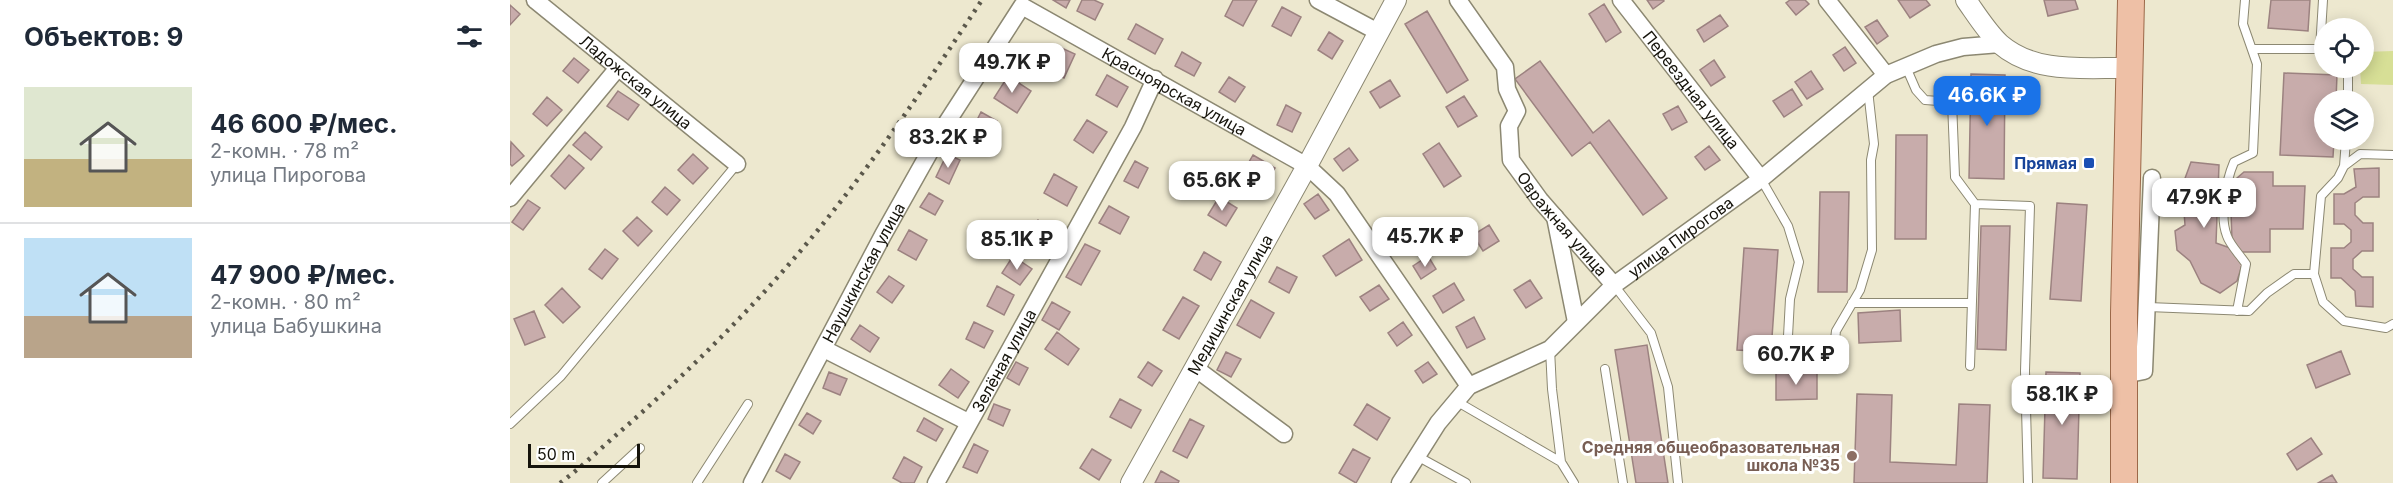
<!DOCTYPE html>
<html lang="ru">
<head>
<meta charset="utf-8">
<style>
	:root { --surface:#fff; --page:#f2f2f3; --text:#1f2937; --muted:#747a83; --line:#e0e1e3; --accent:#1a73e8 }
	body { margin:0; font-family:Inter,sans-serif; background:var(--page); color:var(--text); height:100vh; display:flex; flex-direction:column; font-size:22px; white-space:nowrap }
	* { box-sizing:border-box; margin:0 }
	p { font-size:20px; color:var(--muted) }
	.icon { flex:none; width:33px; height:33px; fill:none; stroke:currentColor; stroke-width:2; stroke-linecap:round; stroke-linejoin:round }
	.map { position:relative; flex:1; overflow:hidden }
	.drawer { display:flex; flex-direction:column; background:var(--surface); width:510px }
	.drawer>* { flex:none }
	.fabs { position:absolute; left:1804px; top:18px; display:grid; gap:12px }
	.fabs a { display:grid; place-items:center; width:60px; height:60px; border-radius:50%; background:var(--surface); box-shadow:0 3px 15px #0003; font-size:30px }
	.scale { position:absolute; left:18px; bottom:15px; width:112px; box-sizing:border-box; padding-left:6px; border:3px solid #15130b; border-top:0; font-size:16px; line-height:21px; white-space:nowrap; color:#15130b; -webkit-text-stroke:4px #fff; paint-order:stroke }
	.price { position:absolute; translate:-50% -51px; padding:0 14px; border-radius:12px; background:#fff; color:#222; font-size:20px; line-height:39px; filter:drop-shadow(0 2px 3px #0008) }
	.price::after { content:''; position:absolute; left:50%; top:36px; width:18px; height:14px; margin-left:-9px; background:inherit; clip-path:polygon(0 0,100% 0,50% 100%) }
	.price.current { background:var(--accent); color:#fff }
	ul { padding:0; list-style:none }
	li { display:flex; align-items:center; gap:18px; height:150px; padding:0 24px }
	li+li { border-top:2px solid var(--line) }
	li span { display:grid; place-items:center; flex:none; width:168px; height:120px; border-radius:0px; color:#555 }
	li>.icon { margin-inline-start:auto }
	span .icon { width:72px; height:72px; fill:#fffc; stroke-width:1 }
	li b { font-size:26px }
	h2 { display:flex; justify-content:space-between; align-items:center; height:72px; padding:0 24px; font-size:26px }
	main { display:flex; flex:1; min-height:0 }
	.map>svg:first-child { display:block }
	.green { fill:#d7df96 }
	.building { fill:#c8acab; stroke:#9c8280; stroke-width:1.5 }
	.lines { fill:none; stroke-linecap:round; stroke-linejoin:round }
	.service-casing { stroke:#8c8872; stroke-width:10 }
	.minor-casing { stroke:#8c8872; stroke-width:19 }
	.tertiary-casing { stroke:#8c8872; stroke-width:22 }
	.primary-casing { stroke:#9b6849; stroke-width:28 }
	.service { stroke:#fff; stroke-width:8 }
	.minor { stroke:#fff; stroke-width:16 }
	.tertiary { stroke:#fff; stroke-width:20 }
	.primary { stroke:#eec0a6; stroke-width:26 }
	.rail { stroke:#5b584b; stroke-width:4.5; stroke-dasharray:3 6; stroke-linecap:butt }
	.transit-dot { fill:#1a4fb4; stroke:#fff; stroke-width:2 }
	.education-dot { fill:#8d6e63; stroke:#fff; stroke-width:2 }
	.labels { text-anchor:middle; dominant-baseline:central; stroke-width:6; stroke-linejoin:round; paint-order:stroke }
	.street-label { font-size:16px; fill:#15130b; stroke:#fff }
	.transit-label { font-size:16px; font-weight:bold; fill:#164399; stroke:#fff; text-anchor:end }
	.education-label { font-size:16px; font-weight:bold; fill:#785e54; stroke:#fff; text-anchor:end }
</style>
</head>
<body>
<main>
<section class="drawer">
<h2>Объектов: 9<svg class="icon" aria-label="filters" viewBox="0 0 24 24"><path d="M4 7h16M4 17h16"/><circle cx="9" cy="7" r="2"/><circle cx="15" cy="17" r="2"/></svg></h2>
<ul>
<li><span style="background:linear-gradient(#dfe7d0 60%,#c2b280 0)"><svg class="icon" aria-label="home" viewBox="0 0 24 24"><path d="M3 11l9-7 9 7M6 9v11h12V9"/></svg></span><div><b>46 600 ₽/мес.</b><p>2-комн. · 78 m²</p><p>улица Пирогова</p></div></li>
<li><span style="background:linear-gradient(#bfe0f5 65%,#b9a48a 0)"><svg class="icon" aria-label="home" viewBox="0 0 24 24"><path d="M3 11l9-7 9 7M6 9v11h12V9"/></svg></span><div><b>47 900 ₽/мес.</b><p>2-комн. · 80 m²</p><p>улица Бабушкина</p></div></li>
</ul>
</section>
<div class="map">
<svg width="1883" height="483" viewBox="0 0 1883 483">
	<rect width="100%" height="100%" fill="#ede8cf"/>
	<path class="green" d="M1883,51V85L1851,84L1850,68H1854V52Z"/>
	<path class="building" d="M543,0H560L556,8Z
		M572,0H584L593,4L585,20L567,11Z
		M723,0H747L733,26L715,16Z
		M1137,0H1153L1154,1L1143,9Z
		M1280,0H1295L1299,4L1286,15L1276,3Z
		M1388,0H1416L1420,5L1400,18Z
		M1534,0H1565L1568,9L1538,16Z
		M1761,0H1800L1798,31L1758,28Z
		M1094,4L1111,32L1096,42L1079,14Z
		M0,5L10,14L0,25Z
		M772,7L791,17L781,36L762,26Z
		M917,11L958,80L937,93L895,24Z
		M1210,15L1218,26L1194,42L1187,30Z
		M1367,20L1378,36L1367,44L1355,27Z
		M626,24L653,39L645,54L618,39Z
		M819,32L833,41L822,59L808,50Z
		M543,44L565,54L554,78L531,67Z
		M1335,47L1346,63L1334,71L1323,55Z
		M672,52L691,63L684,76L665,66Z
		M64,58L79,70L68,83L53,71Z
		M1204,60L1215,77L1201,86L1190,70Z
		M1030,61L1083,133L1099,120L1157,198L1133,215L1080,142L1062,156L1005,79Z
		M1301,71L1313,89L1297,99L1285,82Z
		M1774,73L1827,75L1826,100H1815V140H1824L1823,157L1770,155Z
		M1461,74L1495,75L1494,179L1459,178Z
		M597,75L618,87L607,107L586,95Z
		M498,76L521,91L507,113L484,98Z
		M719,77L735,87L725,102L709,92Z
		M880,80L890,96L870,108L860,92Z
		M1282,89L1292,105L1274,117L1263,101Z
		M108,91L129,105L118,120L97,106Z
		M954,96L967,116L948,127L936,107Z
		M37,97L52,110L37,126L23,114Z
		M776,105L791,113L782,132L767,125Z
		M1168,106L1177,122L1162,130L1153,114Z
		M471,112L487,121L477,143L460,134Z
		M577,120L597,132L583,153L564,140Z
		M75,132L92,147L81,160L63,145Z
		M1386,135H1417L1416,239H1385Z
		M1,142L14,156L2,166L0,164Z
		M929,143L951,176L934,187L913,154Z
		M1199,146L1210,160L1195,170L1185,157Z
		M839,148L848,160L833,171L824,159Z
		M183,154L198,168L183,184L168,170Z
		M437,154L450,160L439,184L426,177Z
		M59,155L74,168L55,189L41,176Z
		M743,155L765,168L749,195L727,183Z
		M625,161L638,168L628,188L614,181Z
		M1681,162L1709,165L1706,243L1720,248L1732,265L1727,281L1710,293L1691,283L1680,261L1667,250L1665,231L1675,225L1674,212L1665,206V188L1674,181Z
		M1869,168V197H1853L1845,203V215L1853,223H1863V251H1852L1843,259V269L1852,277H1863V307L1846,306L1845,291L1831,278H1821V248H1834L1841,242V230L1834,224H1824V194H1834L1846,187L1844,169Z
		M1734,172H1763V186H1795L1793,229H1760V252H1732L1722,240L1720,184Z
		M544,174L567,187L557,206L534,193Z
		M155,187L170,200L157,215L142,202Z
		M1310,192H1339L1337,292H1308Z
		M419,193L433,201L425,215L410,207Z
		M808,194L819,210L805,219L794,204Z
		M709,197L727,208L716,226L698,215Z
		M18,200L30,208L13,230L2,222Z
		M1547,203L1577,205L1571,301L1540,299Z
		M599,206L619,217L610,234L589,223Z
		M127,217L142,231L128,246L113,231Z
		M891,219L899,239L885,244L877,225Z
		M528,220L543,230L531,246L517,236Z
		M979,225L989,241L973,251L963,235Z
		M1471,226H1500L1496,350L1467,349Z
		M399,230L417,240L406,260L388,250Z
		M839,239L852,260L826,276L813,256Z
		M575,244L590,251L571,285L556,277Z
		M1234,248L1268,250L1261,352L1227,350Z
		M95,249L108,259L92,279L79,269Z
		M694,252L711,262L701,280L684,270Z
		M503,256L522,269L510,285L492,273Z
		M918,256L926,269L911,279L903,266Z
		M767,267L787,277L779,293L759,282Z
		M379,276L394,286L382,303L367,292Z
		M1020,280L1032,298L1016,308L1004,290Z
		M944,283L954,300L933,313L923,296Z
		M869,285L879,299L860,311L850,297Z
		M487,286L504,295L494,315L477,306Z
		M52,288L70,307L53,323L35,305Z
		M673,297L689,306L669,339L653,330Z
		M741,300L764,313L750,338L727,325Z
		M542,302L560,312L549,330L532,320Z
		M1390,310L1391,341L1349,343L1348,313Z
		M24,311L35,337L15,345L4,319Z
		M964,317L975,339L957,348L946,327Z
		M464,322L483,331L474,348L456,339Z
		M893,322L902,335L887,346L878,333Z
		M350,325L369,338L360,352L341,339Z
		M547,332L569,349L558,365L535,349Z
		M1137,345L1158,483H1126L1105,350Z
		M1831,351L1840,374L1806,388L1797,365Z
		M716,352L731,359L721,377L707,370Z
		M506,362L518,368L509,385L497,378Z
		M638,362L652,371L642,386L628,377Z
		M918,362L927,374L913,383L905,371Z
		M441,369L459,382L448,398L429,385Z
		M319,372L337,379L330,395L313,388Z
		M1266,372H1307V399L1266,400Z
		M1536,372L1570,373L1567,479L1533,478Z
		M1347,394L1382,395L1380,462L1446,465L1449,404L1480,405L1477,483H1344Z
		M610,399L631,410L621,428L600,417Z
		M484,404L500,410L493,426L478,419Z
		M857,404L880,418L867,440L844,425Z
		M297,413L311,421L303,434L289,425Z
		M414,418L433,429L426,441L407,431Z
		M680,419L694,426L677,458L663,451Z
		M1801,438L1812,454L1787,470L1777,454Z
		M464,444L478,451L467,473L453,467Z
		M582,449L601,460L589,480L570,468Z
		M843,449L860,458L846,483L829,473Z
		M275,454L290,462L280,479L266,471Z
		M394,457L412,467L404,483H392L383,478Z
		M651,471L669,481L668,483H645Z
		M1822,475L1827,483H1808Z"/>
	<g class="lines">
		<g class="service-casing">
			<path id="service" d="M1742,49H1810L1813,0
				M1396,67L1406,90L1415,100L1442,102L1445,177L1465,204
				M1838,100V68
				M1883,155L1850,154L1834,166L1828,178L1811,196L1804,274L1813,302L1834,321L1876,328L1883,324
				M1834,166L1836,140
				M1251,179L1278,226L1289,262L1280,299L1278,336L1287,351L1303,362L1334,363
				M1104,285L1141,333L1158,387L1168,483
				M1342,303H1461
				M1638,307L1739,311L1757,293L1784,274H1804
				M1727,311L1736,264C1730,255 1720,245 1717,236C1709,216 1716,181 1724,162L1743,153L1747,64L1733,24L1735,0
				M1040,349L1042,389L1051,462
				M1334,363L1324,348L1326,331L1350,290L1362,250L1361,160L1364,144L1358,90
				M1460,366L1465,204L1520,206L1515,371L1518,483
				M1095,369L1113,483
				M946,401L1051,462L1064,483
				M0,424L51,376L227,164
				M907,456L956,483
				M92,483L130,448
				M187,483L238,404"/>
		</g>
		<g class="minor-casing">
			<g id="minor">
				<path id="s1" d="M25,0L227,164"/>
				<path d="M808,0L868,32"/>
				<path id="s2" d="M948,0L995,67L997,89L1007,111L999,126L1001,160L1030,200L1104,285"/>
				<path id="s3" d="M1111,0L1251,179"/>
				<path d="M1317,0L1376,75"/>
				<path d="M0,198L107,69"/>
				<path d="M1045,217L1066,322"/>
				<path d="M314,349L458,422"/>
				<path d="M685,368L774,434"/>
				<path d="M1614,375L1634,371L1642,178"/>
				<path id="s4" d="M242,483L373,235L432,130L512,6L797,166L827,194L959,386"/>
				<path id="s5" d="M426,483L623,127L645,79"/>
				<path id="s6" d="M890,483L928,423L959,386L1040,349L1104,285L1251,179L1376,75L1426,54L1453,47L1490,44"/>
			</g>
		</g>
		<g class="tertiary-casing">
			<g id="tertiary">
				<path d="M1456,0C1466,14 1477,32 1490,44C1526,75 1576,67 1620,68"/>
				<path id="s7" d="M621,483L797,166L886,0"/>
			</g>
		</g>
		<g class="primary-casing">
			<path id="primary" d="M1614,483V313L1621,0"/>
		</g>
		<use href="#service" class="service"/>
		<use href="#minor" class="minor"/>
		<use href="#tertiary" class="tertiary"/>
		<use href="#primary" class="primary"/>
		<path class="rail" d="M50,483C72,467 92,447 112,430C192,360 267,284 331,201C382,136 427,68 472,0"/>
	</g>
	<rect class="transit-dot" x="1573" y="157" width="12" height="12" rx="3"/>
	<circle class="education-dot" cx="1342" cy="456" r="6"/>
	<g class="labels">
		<g class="street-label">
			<text stroke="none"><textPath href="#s1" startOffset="130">Ладожская улица</textPath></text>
			<text stroke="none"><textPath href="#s3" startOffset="114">Переездная улица</textPath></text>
			<text stroke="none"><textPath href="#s4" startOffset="723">Красноярская улица</textPath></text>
			<text stroke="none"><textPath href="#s2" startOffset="261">Овражная улица</textPath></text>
			<text stroke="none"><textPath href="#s6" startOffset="381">улица Пирогова</textPath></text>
			<text stroke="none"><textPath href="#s4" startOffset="238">Наушкинская улица</textPath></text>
			<text stroke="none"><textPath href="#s7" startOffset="204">Медицинская улица</textPath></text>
			<text stroke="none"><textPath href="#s5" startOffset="140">Зелёная улица</textPath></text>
		</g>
		<g class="transit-label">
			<text x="1567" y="163">Прямая</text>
		</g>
		<g class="education-label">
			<text x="1330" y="447">Средняя общеобразовательная<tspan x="1330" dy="18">школа №35</tspan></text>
		</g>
	</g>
</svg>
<div class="fabs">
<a><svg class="icon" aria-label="locate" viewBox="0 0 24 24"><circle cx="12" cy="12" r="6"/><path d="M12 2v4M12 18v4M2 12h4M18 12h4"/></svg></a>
<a><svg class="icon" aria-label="layers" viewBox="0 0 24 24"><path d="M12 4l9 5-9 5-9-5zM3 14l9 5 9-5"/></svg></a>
</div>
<div class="scale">50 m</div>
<b class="price" style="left:502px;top:94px">49.7K ₽</b>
<b class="price current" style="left:1477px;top:127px">46.6K ₽</b>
<b class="price" style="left:438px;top:169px">83.2K ₽</b>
<b class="price" style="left:712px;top:212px">65.6K ₽</b>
<b class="price" style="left:1694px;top:229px">47.9K ₽</b>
<b class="price" style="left:915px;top:268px">45.7K ₽</b>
<b class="price" style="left:507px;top:271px">85.1K ₽</b>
<b class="price" style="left:1286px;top:386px">60.7K ₽</b>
<b class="price" style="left:1552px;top:426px">58.1K ₽</b>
</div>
</main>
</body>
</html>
